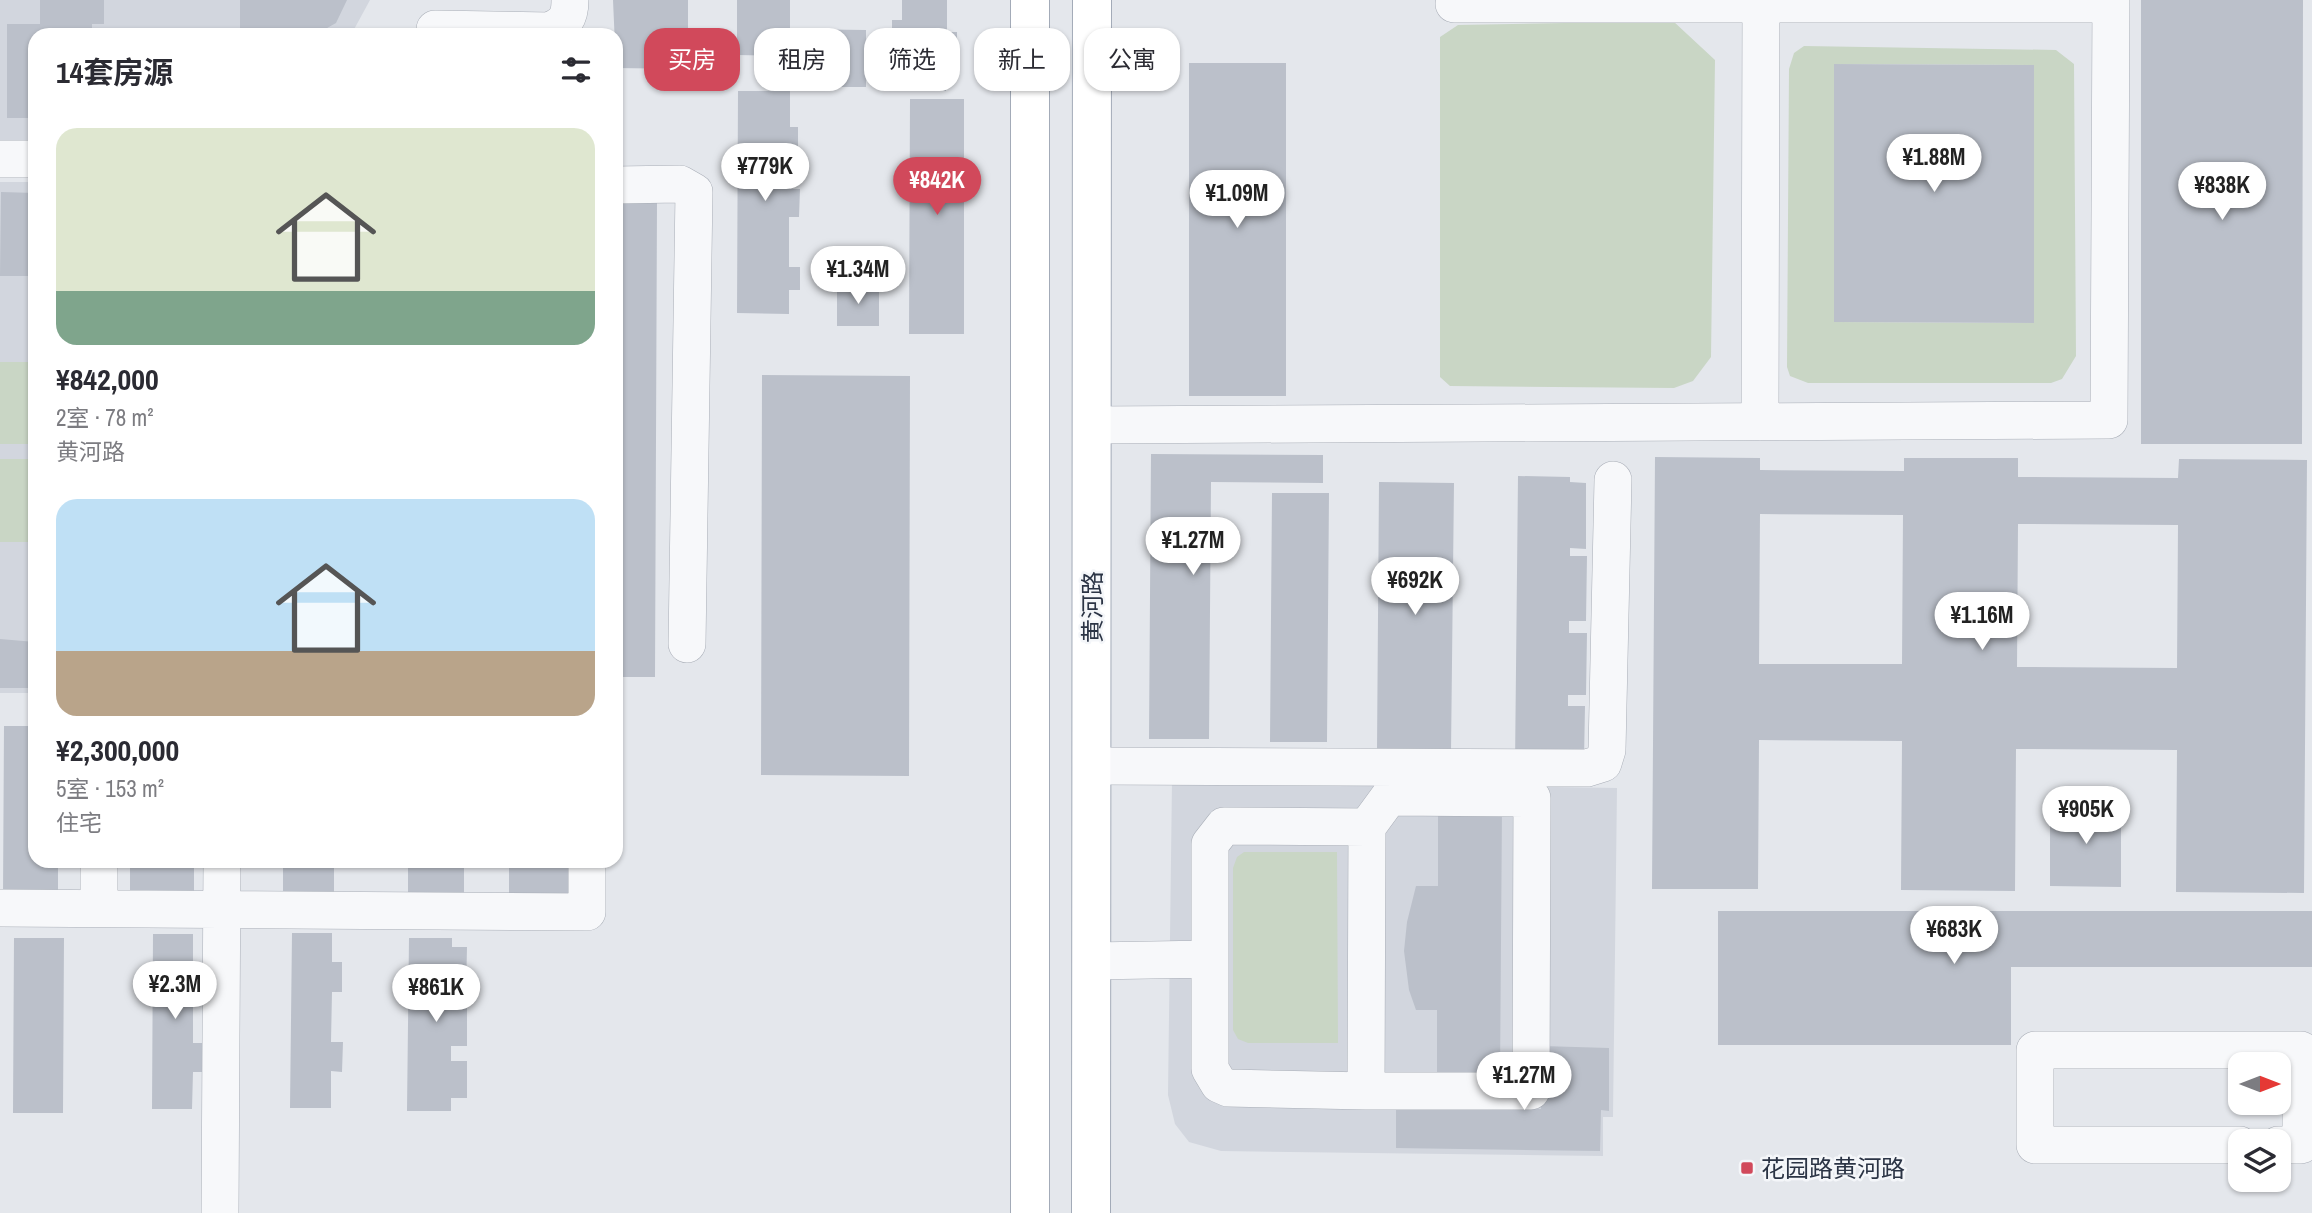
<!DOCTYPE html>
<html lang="zh">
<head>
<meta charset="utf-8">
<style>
	:root { --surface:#fff; --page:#f2f2f3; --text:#2b2b33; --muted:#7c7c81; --accent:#d1495b }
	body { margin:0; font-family:"Archivo Narrow","Noto Sans SC",sans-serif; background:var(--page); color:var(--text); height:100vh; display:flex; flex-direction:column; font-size:26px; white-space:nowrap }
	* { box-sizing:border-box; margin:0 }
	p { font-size:23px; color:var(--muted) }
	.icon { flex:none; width:38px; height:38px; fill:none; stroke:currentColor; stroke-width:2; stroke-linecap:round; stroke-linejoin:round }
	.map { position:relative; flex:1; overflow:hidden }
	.drawer { position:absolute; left:28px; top:28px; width:595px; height:840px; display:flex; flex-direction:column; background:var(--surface); border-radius:21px; box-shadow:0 2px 5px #0004 }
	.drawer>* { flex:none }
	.top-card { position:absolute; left:644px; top:28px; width:665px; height:63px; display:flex; gap:14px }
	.needle { width:46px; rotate:90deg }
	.tools { position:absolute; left:2228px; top:1052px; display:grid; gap:14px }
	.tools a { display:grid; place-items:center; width:63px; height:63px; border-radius:14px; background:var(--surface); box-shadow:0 2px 5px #0004; font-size:35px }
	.price { position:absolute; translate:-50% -60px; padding:0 16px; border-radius:24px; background:#fff; color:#222; font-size:23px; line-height:46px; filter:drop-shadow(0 2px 4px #0008) }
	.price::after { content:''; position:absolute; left:50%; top:42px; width:21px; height:16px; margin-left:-10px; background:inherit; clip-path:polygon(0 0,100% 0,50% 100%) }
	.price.selected { background:var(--accent); color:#fff }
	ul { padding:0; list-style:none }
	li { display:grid; align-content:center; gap:14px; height:371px; padding:0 28px }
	li span { display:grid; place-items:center; height:217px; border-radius:21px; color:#555 }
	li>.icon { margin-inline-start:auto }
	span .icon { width:126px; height:126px; fill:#fffc; stroke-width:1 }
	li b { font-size:30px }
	h2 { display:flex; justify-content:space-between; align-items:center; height:84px; padding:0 28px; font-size:30px }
	.tag { padding:0 24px; border-radius:21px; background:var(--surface); box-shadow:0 2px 5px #0004; font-size:24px; line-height:63px }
	.tag.selected { background:var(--accent); color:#fff }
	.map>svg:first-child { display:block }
	.built { fill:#d2d6de }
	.green { fill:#c9d6c5; fill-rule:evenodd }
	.building { fill:#bbc0ca; fill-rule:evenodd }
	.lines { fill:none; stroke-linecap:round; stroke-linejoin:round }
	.minor-casing { stroke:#a9aeb7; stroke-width:38 }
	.major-casing { stroke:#a3abb8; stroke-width:40 }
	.minor { stroke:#f7f8fa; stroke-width:37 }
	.major { stroke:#fff; stroke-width:38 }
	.poi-dot { fill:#d1495b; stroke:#f4f6f9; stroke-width:2.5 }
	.labels { text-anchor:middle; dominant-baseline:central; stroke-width:5; stroke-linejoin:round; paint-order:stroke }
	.street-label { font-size:24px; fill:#2b3445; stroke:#f4f6f9 }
	.poi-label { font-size:24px; fill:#2b3445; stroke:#f4f6f9; text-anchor:start }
</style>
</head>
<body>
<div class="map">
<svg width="2312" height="1213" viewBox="0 0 2312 1213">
	<rect width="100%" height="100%" fill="#e4e7ec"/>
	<path class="built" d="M0,0H370L351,35H35V143H0Z
		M0,182H35V693H0Z
		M1172,781L1617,788L1613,1117H1603V1156L1221,1151L1189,1142L1175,1124L1168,1095Z"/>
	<path class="green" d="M1673,21L1715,60L1711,357L1693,381L1674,388L1450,386L1440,377V37L1458,25Z
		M1804,46L2056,50L2074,64L2076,356L2062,379L2051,383H1808L1790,376L1787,367L1789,69L1794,53ZM1835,64L2034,65L2033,323L1834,322Z
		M0,362H35V444H0Z
		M0,459H35V542H0Z
		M1244,852H1337L1338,1043H1248L1238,1039L1233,1030V868L1237,857Z"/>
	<path class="building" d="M40,0H104V24H92V35H35V118H7V24H40Z
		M240,0H347L336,23L320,32L305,35H240Z
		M613,0H688V69L616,68Z
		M737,0H790V29L866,30V87H789V56L737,55Z
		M902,0H947V32H957V59H946V91L902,90V69H892V52H902V37H892V20H902Z
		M2141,0H2303L2302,444H2141Z
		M1189,63H1286V396H1189Z
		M1834,64L2034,65V323L1834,322Z
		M738,91H790V127H798V148H790V189H800L799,217H789V267H800V290H789V314L737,313Z
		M910,99H964V334H909Z
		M1,192L35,193V276H0Z
		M616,203H657L655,677H616Z
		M837,286H879V326H837Z
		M762,375L910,376L909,776L761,775Z
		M1151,454L1323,455V483L1211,482L1209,739H1149Z
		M1655,457L1760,458V470L1904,471V458H2018V477L2178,478L2179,459L2307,460L2304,893L2176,892L2177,750L2016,749L2015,891L1901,890L1902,741L1759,740L1758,889H1652ZM1760,514L1903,515L1902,664H1759ZM2018,524L2178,525L2177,668L2017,667Z
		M1518,476L1570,477V482L1586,483V549L1570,548V556H1587L1586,621H1569V633H1587L1586,695H1568V706H1585L1584,760L1515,766Z
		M1379,482L1454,483L1451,752L1377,751Z
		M1272,493H1329L1327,742H1270Z
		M0,639L35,642V688H0Z
		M4,726H35V861H58V898L3,897Z
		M1438,806L1502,807L1500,1078H1437V1010H1416L1409,990L1404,951L1407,922L1416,886H1438Z
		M2050,806H2121V887L2050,886Z
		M130,861H194V894H130Z
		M283,861H334V894L283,893Z
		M408,861H464V897H408Z
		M509,861H580L579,901H509Z
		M1718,911H2312V967H2011V1045H1718Z
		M292,933H332V962H342V992H332L331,1042H343L342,1072L331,1071V1108H290Z
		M153,934H193V963H204V993H193V1043H204V1072H193L192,1109H152Z
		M14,938H64L63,1113H13Z
		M409,938H452V947H467L466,992H452V1002H467V1046H451V1061H467V1098H451V1111H407Z
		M1542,1046L1609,1048V1111L1601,1110L1600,1151L1396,1148V1107L1541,1109Z"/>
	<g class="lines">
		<g class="minor-casing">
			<path id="minor" d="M1454,4H2111
				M435,29L549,31C565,24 570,18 570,0
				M0,159H35
				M616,185L680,184L694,192L687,644
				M1760,422L1761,0
				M1092,425L2109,420L2111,0
				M1093,766L1587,768L1603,763L1607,750L1613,480
				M1389,797L1532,798L1531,1091H1366L1367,827Z
				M0,908L587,912V861
				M99,908V861
				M1092,961L1210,959
				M1366,1091L1228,1088L1219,1084L1210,1069V844L1224,826L1367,827
				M2240,1145H2035V1050H2301V1145H2278
				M220,1213L222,861"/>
		</g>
		<g class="major-casing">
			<path id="major" d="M1030,0V1213
				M1091,1213L1092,0"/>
		</g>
		<use href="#minor" class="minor"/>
		<use href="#major" class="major"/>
	</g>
	<rect class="poi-dot" x="1740" y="1161" width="14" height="14" rx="3.5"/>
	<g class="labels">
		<g class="street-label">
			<text transform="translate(1092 607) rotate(-90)">黄河路</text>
		</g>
		<g class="poi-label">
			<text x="1761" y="1168">花园路黄河路</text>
		</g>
	</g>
</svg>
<div class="tools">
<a><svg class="needle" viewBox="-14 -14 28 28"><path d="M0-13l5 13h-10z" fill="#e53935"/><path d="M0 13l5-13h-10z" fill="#7c7c81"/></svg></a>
<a><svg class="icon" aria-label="layers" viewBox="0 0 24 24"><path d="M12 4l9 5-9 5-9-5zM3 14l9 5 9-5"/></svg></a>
</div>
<b class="price" style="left:1934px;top:194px">¥1.88M</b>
<b class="price" style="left:765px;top:203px">¥779K</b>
<b class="price selected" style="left:937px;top:217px">¥842K</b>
<b class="price" style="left:2222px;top:222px">¥838K</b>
<b class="price" style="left:1237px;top:230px">¥1.09M</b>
<b class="price" style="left:858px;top:306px">¥1.34M</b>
<b class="price" style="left:1193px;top:577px">¥1.27M</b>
<b class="price" style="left:1415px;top:617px">¥692K</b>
<b class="price" style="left:1982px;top:652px">¥1.16M</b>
<b class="price" style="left:2086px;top:846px">¥905K</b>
<b class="price" style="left:1954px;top:966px">¥683K</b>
<b class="price" style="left:175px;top:1021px">¥2.3M</b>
<b class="price" style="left:436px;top:1024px">¥861K</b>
<b class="price" style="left:1524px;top:1112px">¥1.27M</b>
<div class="top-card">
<a class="tag selected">买房</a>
<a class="tag">租房</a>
<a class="tag">筛选</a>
<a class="tag">新上</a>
<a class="tag">公寓</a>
</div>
<section class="drawer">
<h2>14套房源<svg class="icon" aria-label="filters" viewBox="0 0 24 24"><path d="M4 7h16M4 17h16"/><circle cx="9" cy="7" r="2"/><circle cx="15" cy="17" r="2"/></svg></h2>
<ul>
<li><span style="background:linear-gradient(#dfe7d0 75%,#7fa58c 0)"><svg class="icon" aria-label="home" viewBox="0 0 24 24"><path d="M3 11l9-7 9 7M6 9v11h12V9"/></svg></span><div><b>¥842,000</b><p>2室 · 78 m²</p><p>黄河路</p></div></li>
<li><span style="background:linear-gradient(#bfe0f5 70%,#b9a48a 0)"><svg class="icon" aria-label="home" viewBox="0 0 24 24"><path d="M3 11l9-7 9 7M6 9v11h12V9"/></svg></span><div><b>¥2,300,000</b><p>5室 · 153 m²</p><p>住宅</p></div></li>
</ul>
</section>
</div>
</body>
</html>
